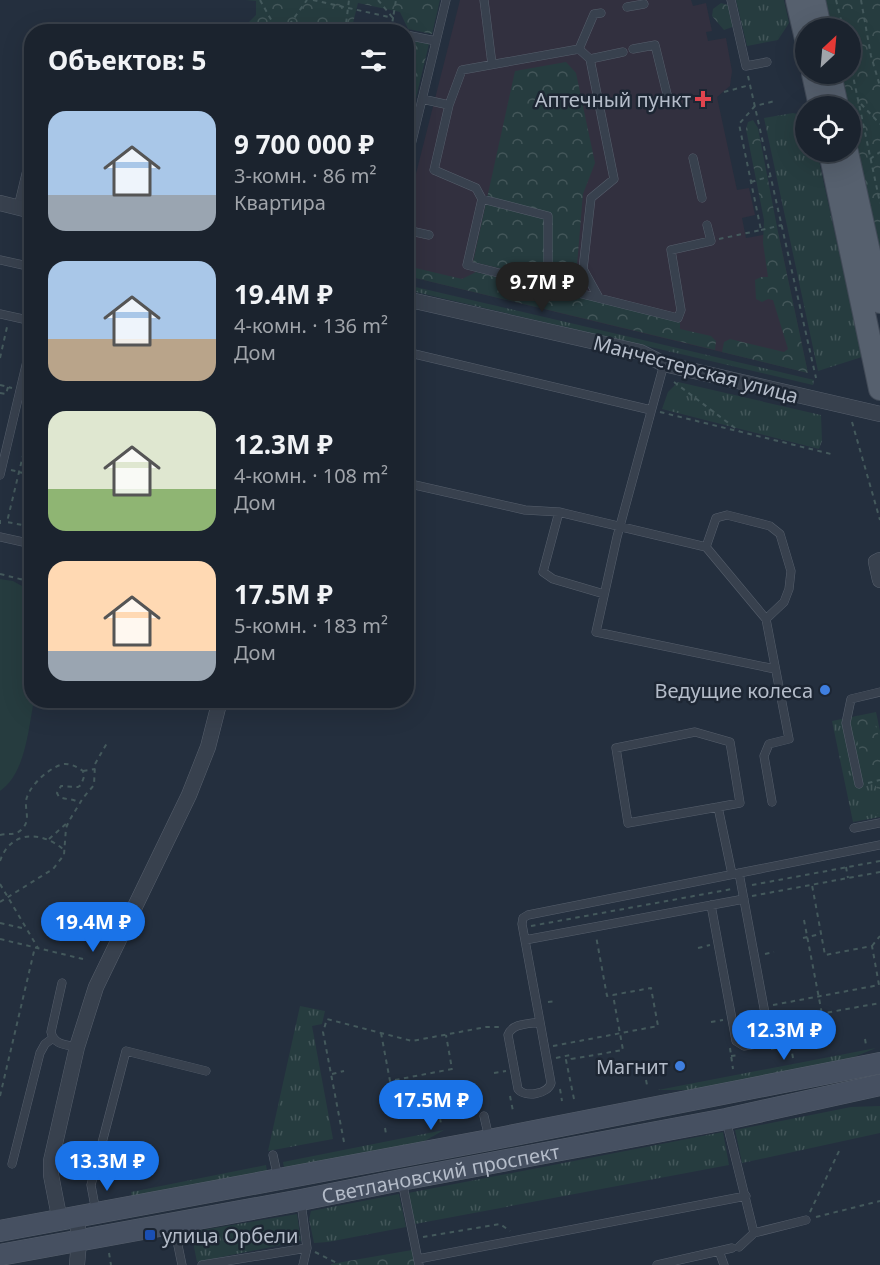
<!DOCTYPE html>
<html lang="ru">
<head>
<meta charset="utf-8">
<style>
	:root { --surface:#1b232e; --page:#242b36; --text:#f1f3f6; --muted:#a0a4aa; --line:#39404a; --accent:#1a73e8 }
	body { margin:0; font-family:"Noto Sans",sans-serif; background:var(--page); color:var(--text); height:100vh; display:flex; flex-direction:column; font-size:22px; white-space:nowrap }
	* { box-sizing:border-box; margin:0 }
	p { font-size:20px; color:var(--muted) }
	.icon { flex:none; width:33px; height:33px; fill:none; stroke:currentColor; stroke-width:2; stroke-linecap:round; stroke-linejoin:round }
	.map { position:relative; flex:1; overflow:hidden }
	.details { position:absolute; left:24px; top:24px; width:390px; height:684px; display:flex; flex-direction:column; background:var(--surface); border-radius:24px; box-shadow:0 6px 24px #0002,0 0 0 2px var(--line) }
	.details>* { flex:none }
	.needle { width:39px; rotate:26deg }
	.tools { position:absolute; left:795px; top:18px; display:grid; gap:12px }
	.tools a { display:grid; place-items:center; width:66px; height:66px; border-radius:50%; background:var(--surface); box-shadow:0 6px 24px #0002,0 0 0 2px var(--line); font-size:30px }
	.price { position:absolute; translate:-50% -51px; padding:0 14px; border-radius:21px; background:var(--accent); color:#fff; font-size:20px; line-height:39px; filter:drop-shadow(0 2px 3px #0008) }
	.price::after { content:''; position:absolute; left:50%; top:36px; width:18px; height:14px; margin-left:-9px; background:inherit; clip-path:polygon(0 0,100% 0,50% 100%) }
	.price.current { background:#222; color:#fff }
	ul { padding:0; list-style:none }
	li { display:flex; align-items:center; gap:18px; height:150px; padding:0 24px }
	li span { display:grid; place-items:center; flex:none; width:168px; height:120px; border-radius:18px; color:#555 }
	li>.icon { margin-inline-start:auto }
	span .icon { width:72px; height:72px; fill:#fffc; stroke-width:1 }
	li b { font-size:26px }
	h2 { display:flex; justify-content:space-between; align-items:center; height:72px; padding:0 24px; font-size:26px }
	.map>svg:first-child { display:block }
	.medical { fill:#32303f }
	.grass { fill:url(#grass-tufts) }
	.forest { fill:url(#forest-crowns) }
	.pitch { fill:#263c3f }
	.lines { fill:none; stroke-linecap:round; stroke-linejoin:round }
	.lane-casing { stroke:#565f6c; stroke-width:9 }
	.street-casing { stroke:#565f6c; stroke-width:16 }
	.secondary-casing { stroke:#565f6c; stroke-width:22 }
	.primary-casing { stroke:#414a57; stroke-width:24 }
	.path { stroke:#44595c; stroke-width:2; stroke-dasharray:4.5 4.5; stroke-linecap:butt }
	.lane { stroke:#38414e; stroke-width:8 }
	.street { stroke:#38414e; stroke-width:15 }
	.secondary { stroke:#465061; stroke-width:21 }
	.primary { stroke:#56606e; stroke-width:22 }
	.health-dot { fill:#e0444e; stroke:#1d2633; stroke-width:2 }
	.shop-dot { fill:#3f7fe0; stroke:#1d2633; stroke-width:2 }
	.transit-dot { fill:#1a4fb4; stroke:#1d2633; stroke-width:2 }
	.labels { text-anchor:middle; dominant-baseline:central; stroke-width:5; stroke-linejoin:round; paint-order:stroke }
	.poi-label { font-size:20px; fill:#b4bcc9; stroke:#1d2633; text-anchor:end }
	.street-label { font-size:20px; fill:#b4bcc9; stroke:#1d2633 }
</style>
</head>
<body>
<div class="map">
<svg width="880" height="1265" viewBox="0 0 880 1265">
	<defs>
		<pattern id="grass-tufts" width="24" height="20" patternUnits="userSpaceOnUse" patternTransform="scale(1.5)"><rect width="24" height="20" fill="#263c3f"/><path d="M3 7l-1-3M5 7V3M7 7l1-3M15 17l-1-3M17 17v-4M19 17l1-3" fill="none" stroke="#435659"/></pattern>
		<pattern id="forest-crowns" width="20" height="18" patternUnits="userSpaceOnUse" patternTransform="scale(1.5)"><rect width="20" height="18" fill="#263c3f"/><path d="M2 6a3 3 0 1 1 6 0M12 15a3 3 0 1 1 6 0" fill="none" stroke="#435659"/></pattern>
	</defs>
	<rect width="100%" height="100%" fill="#242f3e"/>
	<path class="medical" d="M460,0H691L693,6L706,3L712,31L706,32L708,41L726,38L732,71L730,86L717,97L737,190L749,188L755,215L742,218L746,238L778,232L808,373L407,276V209Z"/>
	<path class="grass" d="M736,0H784L789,23L778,40L747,46Z
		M793,113L805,116L806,152H817L862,357L818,371L764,118Z
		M407,285L814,380L813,385L407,290Z
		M678,382L821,415L822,441L819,449L662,409L668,392Z
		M876,712L880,731V817L853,822L832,721Z
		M300,1006L325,1011L322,1024L312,1026L333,1139L268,1151Z
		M876,1048L849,1059L695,1090H658Z
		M880,1106V1133L742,1163L735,1130L851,1107Z
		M444,1130L421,1143L284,1168L283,1162Z
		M723,1132L729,1165L415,1224L408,1193Z
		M266,1165L267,1171L132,1197L131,1192Z
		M399,1194L406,1227L328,1242L314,1243L309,1219L311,1211Z
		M297,1214L301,1241L197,1262L191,1232Z"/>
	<path class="forest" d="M246,0H440L432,34L408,29L400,12L358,3L351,31H240L256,15V1Z
		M823,0H880V263L851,127L850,106H846L839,74H850V28H829Z
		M721,3L731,6L735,26L724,30L712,16L713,9Z
		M407,40L429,44L407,135L406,40Z
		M566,62L576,73L595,163L583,194L577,265L567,284L473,262L515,71Z
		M753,120L758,128L778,232L808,373L722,352L724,342L730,339L784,352L788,349L773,300L768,299L762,302L756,299L755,280L761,277H768L763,243L764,220L746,129L748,122Z
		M407,266L462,279L476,272L680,321V329L711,336L716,341L715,350L407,276Z
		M872,715L880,740V813L878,814L869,810V805L877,800L879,795L876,786L877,782L865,768L852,723L857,718Z
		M412,1250L415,1265H331V1264Z"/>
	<path class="pitch" d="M0,579L13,581L31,591L32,700L34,701C28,729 26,773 0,791Z"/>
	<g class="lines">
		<g class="lane-casing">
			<path id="lane" d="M484,0L492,64
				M731,0L746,66L767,62
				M627,7L644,4
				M406,35L436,41
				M579,49L594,14L601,13
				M633,49L655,45L667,94
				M590,59L623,52
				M422,99L449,105L462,70L579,49L590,59L614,179L591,198L583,269L599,298
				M449,105L434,170L476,188L482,199L467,265L678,318L681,310L671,250L711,241L707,225
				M693,158L702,198
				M406,166L446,0
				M482,199L548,216V285
				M18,207L32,149
				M406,230L429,235
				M0,260L32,267
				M0,314L32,321
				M406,352L651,410
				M664,364L617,537L596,632L775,669
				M0,475L32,340
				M406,483L525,510L559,512L706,547L766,619L789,739L769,744L764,756L772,802
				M559,512L543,572L553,579L604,594
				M0,537L32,544
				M706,547L716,518L727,515L770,526L780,534L791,571L789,589L784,602L766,619
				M859,784L846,723L851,699L880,692
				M718,807L740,803L730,742L695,732L616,748L628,823L718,807L732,874
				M854,828L880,823
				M711,905L736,1041L744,1046L764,1043L769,1035L739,873
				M525,940L744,899
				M62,983L51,1032C54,1045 66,1045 77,1047
				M540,1022L551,1083C548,1094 525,1098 518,1089L508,1035C512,1023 529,1024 540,1022L522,924L523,918L528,915L880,845
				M484,1116L489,1138
				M726,1120L754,1233L739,1247
				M273,1155L278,1178
				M12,1164L40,1053L45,1044L53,1038
				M402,1181L419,1265
				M301,1202L307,1248L303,1265
				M96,1212L91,1185L126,1051L206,1071
				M174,1226L182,1265
				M754,1233L806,1220
				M719,1251L732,1248
				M418,1259L746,1196
				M202,1265L307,1248
				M657,1265L719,1251L724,1265"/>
		</g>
		<g class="street-casing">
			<path id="street" d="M0,203L32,211
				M406,299L640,352L664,364L880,414
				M880,560L876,562L880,580
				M60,1221L51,1175V1161L77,1047L96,987L189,795L208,747L220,700
				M77,1265L79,1241L77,1218"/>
		</g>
		<g class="secondary-casing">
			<g id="secondary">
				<path d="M0,1231L489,1140L880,1063"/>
				<path id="s1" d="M0,1255L301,1200L401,1180L726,1119L880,1085"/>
			</g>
		</g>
		<g class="primary-casing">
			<path id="primary" d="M797,0L806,39
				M814,0L820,28
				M813,74L820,106
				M830,74L837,106
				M830,152L880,389
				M847,152L880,302"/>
		</g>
		<path class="path" d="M260,0L278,32
			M313,0L393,18L391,32
			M378,0L393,18L396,0
			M836,0L843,28
			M861,0L871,56L880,86
			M284,32L307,0
			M345,32L349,0
			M850,62L880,203
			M748,76L816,378
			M724,92L750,85
			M406,94L413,97
			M861,104L880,124
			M870,159L880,152
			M751,182L771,176
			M761,230L782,225
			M719,239L761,230L739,124L755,106L775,101
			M0,358L7,327
			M674,382L739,431
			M0,385L12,388
			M0,393L6,394L8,387
			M660,412L831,454
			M32,418L7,522L32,527
			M852,422L880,520
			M11,470L23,473
			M0,520V524
			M0,574L32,582
			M83,771L95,769
			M868,783L880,780
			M0,835C8,833 16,836 22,829C32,819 23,808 27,797C31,784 52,765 65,764C72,764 77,767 83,771L84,777L81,785L78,787L61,786L57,793L59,797C67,800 72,798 80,803
			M49,839L67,823
			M0,861C11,829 44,831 65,851
			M846,867L848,878
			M0,884L38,948
			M752,885L880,861
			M752,896L880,872
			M0,902L53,869L64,855L66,828L69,821L83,798L94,785L95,764L107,743
			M804,920L822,1014
			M0,923L26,929
			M531,926L732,889
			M803,938L821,934
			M0,939L83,959
			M872,946L880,936
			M698,948L710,945
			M765,954L774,952
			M548,1002L557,1001
			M773,1005L879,985L872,946L825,955L812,885
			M777,1017L791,1015L792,1018
			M711,1022L723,1020
			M381,1033L390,1081L452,1069L446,1035
			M865,1039L866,1045
			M553,1046L658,1026L651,988L607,996L596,936
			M730,1048L733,1069
			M771,1049L779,1047L778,1040
			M731,1056L739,1055
			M556,1058L570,1055L571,1059
			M793,1058L786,1020L880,1003
			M494,1073L506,1071
			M332,1074L344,1071
			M646,1080L647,1085
			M560,1089L562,1101
			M0,1096L35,947
			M510,1096L513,1111
			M574,1099L566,1060L623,1050L613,995
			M440,1118L441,1124
			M385,1128L386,1134
			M344,1142L323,1032L327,1019L412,1041L486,1027H500
			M810,1212L840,1149
			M816,1217L880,1201
			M423,1237L500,1224L510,1231
			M315,1252L341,1265
			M109,1253L111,1265"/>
		<use href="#lane" class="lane"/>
		<use href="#street" class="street"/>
		<use href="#secondary" class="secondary"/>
		<use href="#primary" class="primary"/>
	</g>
	<path class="health-dot" d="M700 90h6v6h6v6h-6v6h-6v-6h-6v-6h6z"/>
	<g class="shop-dot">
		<circle cx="825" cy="690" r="6"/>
		<circle cx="680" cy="1066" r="6"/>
	</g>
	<rect class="transit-dot" x="144" y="1229" width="12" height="12" rx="3"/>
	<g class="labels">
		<g class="poi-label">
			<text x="691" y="99">Аптечный пункт</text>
			<text x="813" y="690">Ведущие колеса</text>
			<text x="668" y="1066">Магнит</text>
			<text x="162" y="1235" text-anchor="start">улица Орбели</text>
		</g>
		<g class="street-label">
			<text transform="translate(696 369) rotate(15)">Манчестерская улица</text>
			<text stroke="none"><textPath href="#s1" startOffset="448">Светлановский проспект</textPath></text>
		</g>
	</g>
</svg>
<div class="tools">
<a><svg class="needle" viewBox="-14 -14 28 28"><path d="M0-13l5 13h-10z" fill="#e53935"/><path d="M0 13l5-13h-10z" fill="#a0a4aa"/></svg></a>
<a><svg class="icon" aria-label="locate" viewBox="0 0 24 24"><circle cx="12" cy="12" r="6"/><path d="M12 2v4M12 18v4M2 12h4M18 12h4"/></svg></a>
</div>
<b class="price current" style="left:542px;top:313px">9.7M ₽</b>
<b class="price" style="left:93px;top:953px">19.4M ₽</b>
<b class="price" style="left:784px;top:1061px">12.3M ₽</b>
<b class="price" style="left:431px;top:1131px">17.5M ₽</b>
<b class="price" style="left:107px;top:1192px">13.3M ₽</b>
<section class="details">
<h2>Объектов: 5<svg class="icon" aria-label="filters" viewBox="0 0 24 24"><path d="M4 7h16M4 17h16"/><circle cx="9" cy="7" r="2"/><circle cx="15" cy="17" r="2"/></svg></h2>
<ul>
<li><span style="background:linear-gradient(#a9c7e8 70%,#9aa5b1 0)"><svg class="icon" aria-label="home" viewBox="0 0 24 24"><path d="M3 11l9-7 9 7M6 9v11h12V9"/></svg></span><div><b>9 700 000 ₽</b><p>3-комн. · 86 m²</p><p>Квартира</p></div></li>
<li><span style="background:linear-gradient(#a9c7e8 65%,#b9a48a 0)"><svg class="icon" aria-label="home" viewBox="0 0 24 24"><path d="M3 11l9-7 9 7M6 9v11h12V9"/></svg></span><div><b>19.4M ₽</b><p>4-комн. · 136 m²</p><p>Дом</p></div></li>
<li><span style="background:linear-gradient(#dfe7d0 65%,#8fb573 0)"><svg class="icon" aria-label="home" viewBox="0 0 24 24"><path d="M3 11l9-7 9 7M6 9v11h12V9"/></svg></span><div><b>12.3M ₽</b><p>4-комн. · 108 m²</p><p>Дом</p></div></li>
<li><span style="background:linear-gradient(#ffd9b3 75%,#9aa5b1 0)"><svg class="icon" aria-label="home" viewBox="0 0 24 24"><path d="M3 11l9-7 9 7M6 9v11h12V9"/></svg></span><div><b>17.5M ₽</b><p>5-комн. · 183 m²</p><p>Дом</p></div></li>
</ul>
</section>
</div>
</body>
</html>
